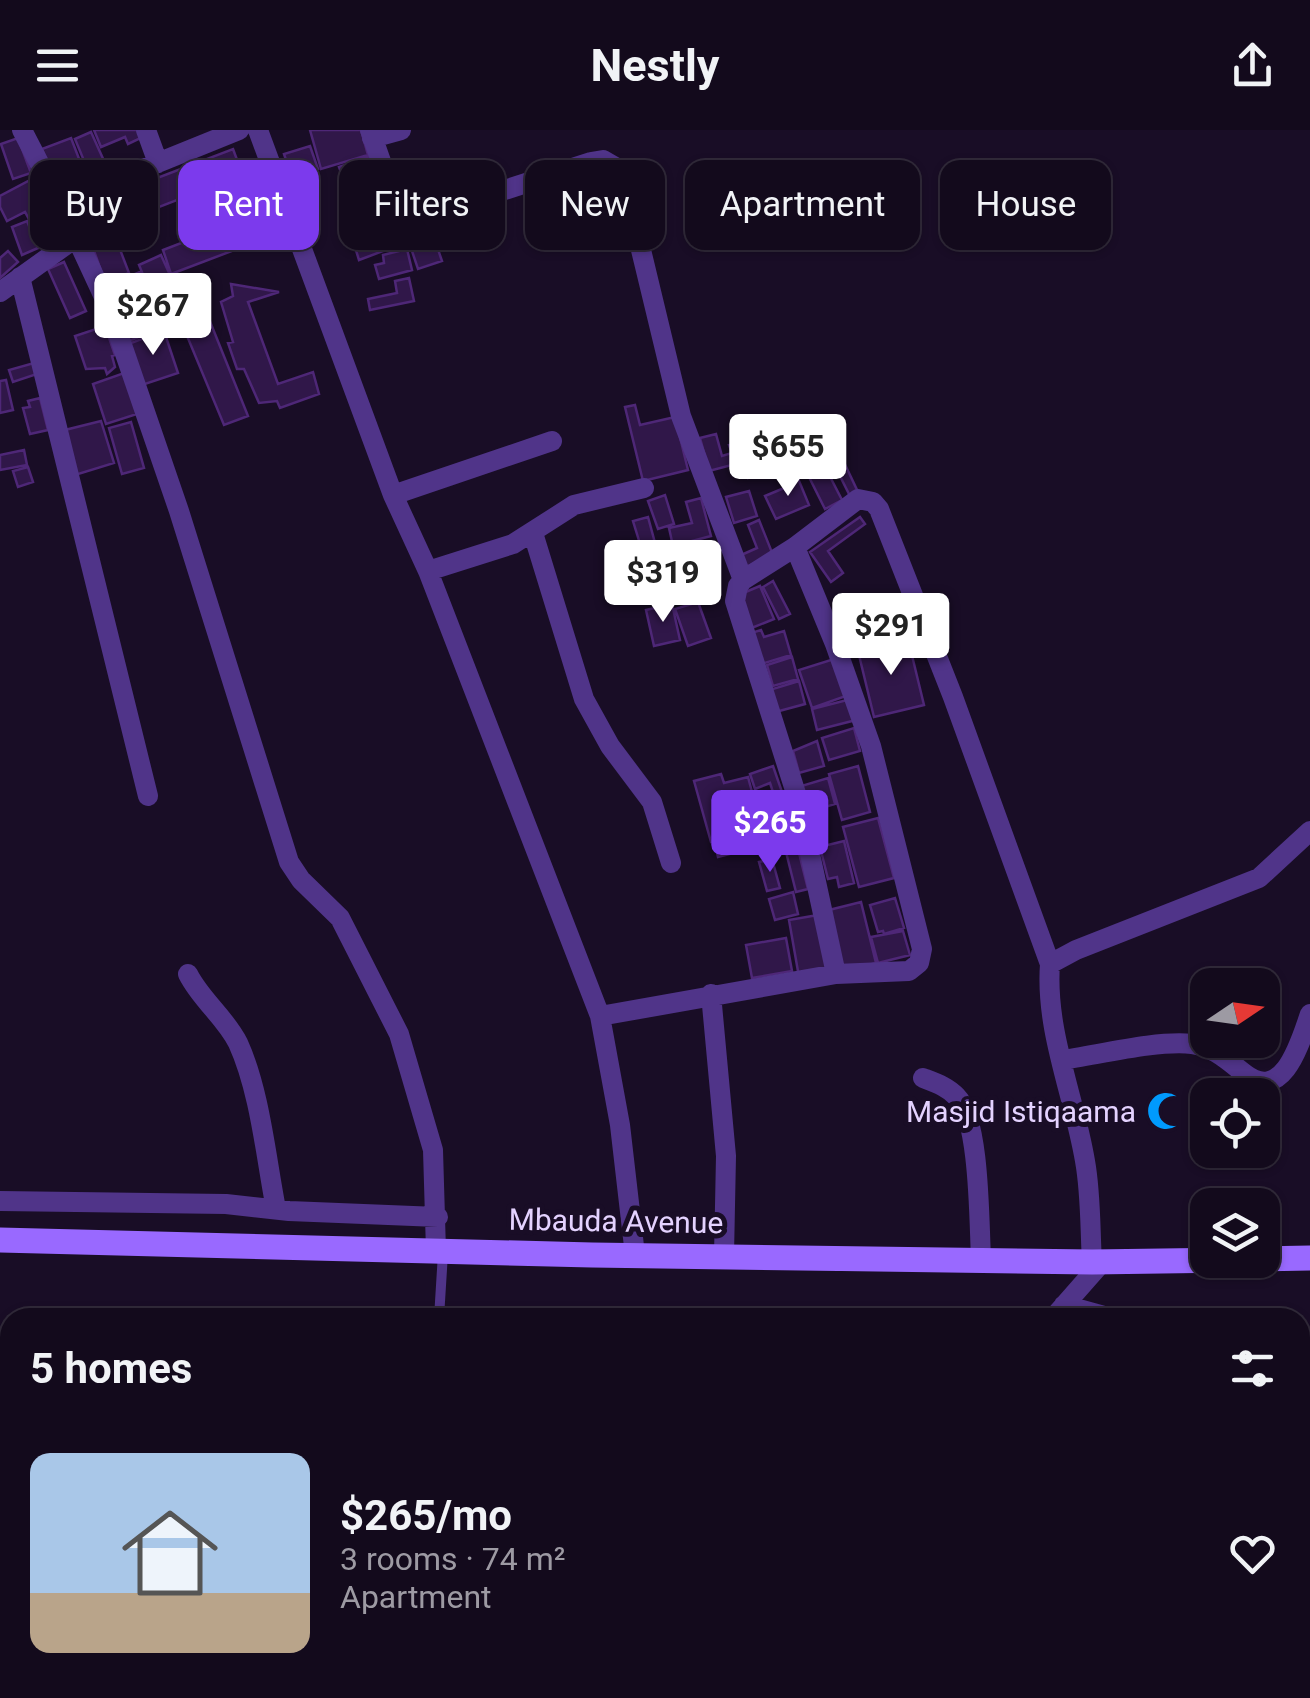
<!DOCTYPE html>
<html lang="en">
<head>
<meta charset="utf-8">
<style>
	:root { --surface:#130a1c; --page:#1c1325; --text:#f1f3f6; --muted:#9d9aa3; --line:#322b3b; --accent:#7c3aed }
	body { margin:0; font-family:Roboto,sans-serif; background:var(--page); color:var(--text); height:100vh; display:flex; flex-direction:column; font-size:38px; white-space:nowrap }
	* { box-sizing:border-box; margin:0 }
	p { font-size:32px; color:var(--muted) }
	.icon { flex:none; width:55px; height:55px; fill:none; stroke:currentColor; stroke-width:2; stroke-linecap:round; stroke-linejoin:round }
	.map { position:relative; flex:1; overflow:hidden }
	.sheet { position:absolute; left:0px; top:1178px; width:1310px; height:392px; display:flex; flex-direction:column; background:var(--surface); border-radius:30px 30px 0 0; box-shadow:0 2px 8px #0004,0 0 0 2px var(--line) }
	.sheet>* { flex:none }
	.banner { position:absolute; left:30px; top:30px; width:1250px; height:90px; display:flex; gap:20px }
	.needle { width:65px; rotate:77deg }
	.controls { position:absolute; left:1190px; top:838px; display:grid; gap:20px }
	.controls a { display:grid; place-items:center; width:90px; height:90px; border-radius:20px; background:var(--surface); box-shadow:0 2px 8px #0004,0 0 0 2px var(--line); font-size:50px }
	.price { position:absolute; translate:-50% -85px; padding:0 22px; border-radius:10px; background:#fff; color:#222; font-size:32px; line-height:65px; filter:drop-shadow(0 2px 5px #0008) }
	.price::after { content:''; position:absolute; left:50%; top:60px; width:30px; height:22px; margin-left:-15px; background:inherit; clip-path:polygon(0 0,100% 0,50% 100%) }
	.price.selected { background:var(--accent); color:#fff }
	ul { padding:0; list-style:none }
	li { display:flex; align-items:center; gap:30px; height:250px; padding:0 30px }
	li+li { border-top:2px solid var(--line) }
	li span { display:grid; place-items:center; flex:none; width:280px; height:200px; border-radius:20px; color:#555 }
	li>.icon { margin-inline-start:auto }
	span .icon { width:120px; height:120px; fill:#fffc; stroke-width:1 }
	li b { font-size:42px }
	h2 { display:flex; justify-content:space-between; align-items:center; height:120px; padding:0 30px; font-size:42px }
	.tag { padding:0 35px; border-radius:20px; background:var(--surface); box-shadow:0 2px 8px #0004,0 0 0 2px var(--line); font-size:35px; line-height:90px }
	.tag.selected { background:var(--accent); color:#fff }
	header { display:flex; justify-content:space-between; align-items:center; height:130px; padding:0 30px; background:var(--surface); font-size:45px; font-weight:700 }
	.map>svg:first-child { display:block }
	.building { fill:#301749; stroke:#4e2777; stroke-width:2.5 }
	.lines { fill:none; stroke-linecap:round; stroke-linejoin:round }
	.lane { stroke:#503489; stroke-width:10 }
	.street { stroke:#503489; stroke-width:20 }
	.secondary { stroke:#9969ff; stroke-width:25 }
	.labels { text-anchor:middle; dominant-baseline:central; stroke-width:10; stroke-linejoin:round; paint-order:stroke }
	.poi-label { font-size:30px; fill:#e4d2ff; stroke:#190d26; text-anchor:end }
	.street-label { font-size:30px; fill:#e4d2ff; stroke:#190d26 }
</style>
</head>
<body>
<header><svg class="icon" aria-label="menu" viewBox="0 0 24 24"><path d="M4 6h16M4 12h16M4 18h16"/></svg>Nestly<svg class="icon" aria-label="share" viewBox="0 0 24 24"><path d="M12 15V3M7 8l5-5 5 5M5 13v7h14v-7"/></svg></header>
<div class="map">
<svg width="1310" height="1568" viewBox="0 0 1310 1568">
	<rect width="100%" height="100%" fill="#190d26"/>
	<path class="building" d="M94,0H140L143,7L128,14L125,7L101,17Z
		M310,0H361L368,25L321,39Z
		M91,2L109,42L92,50L75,9Z
		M18,8L31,43L13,49L1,14Z
		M71,8L88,52L59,63L42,19Z
		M310,16L318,39L299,45L296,36L289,39L284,24Z
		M233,19L266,108L171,144L163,120L241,90L226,51L154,79L144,53Z
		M373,25L382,51L369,55L363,38L342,45L339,37Z
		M34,48L62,100L41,111L25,82L7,91L0,77V66Z
		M114,74L121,94L89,105L83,85Z
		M396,88L402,109L398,111L399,115L359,130L350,101Z
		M435,90L438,100L432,102L442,131L418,139L405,100Z
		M27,91L38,118L22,125L12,97Z
		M116,109L129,143L105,152L93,118Z
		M407,119L412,140L379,149L375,135L384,133L383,125Z
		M8,121L18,132L0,148V128Z
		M161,125L174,154L151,164L139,135Z
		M64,132L86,181L70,188L48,139Z
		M140,142L162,198L129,211L107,156Z
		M409,148L414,171L370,180L368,169L397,163L395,151Z
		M231,154L279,162L248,172L278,254L313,242L319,264L280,278L277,271L259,273L244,239H237L228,213L233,212L221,172L233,166Z
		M205,179L248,286L224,295L180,189Z
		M105,196L115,225L112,226L115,237L107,244L105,238L86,239L75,206Z
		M164,201L178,243L142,255L128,214Z
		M34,233L37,244L13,252L9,240Z
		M124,243L137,284L106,294L93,254Z
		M6,250L13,280L0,283V251Z
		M40,268L48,300L30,304L23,278L30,277L28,271Z
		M635,275L640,295L675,287L688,340L643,351L625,277Z
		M101,291L114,333L75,345L61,301Z
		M131,292L144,338L122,344L109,298Z
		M716,304L722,326L732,323L729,315L736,313L738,318L743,317L745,323L756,320L762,344L748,348L743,332L709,341L700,308Z
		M24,320L27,335L0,340V325Z
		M841,326L858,362L850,366L832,330Z
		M823,333L842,370L825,379L806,341Z
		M28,337L33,352L18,357L13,341Z
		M797,346L809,375L776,389L765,366L789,356L787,351Z
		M749,361L757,386L734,393L726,367Z
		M665,365L674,394L658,399L648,371Z
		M701,368L711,406L673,416L669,398L692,393L686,372Z
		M648,387L655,413L641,417L633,391Z
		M860,387L865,394L828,421L843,443L831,452L810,422Z
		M759,390L773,425L744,438L739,426L757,418L748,395Z
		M690,416L697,441L669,445L663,424Z
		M659,422L668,465L641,471L632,429Z
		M773,451L790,484L779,489L763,457Z
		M760,456L774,489L749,499L736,466Z
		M698,472L711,508L688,516L675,479Z
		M672,474L680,510L654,516L646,480Z
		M761,500L764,507L784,501L791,525L761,534L751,503Z
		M908,509L924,575L874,587L858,521Z
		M792,527L798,549L773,556L767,535Z
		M834,529L846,566L812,578L799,540Z
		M799,551L805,574L772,583L766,561Z
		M851,569L856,590L817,600L812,579Z
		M854,598L860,621L829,630L822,608Z
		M817,611L824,636L799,643L793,621Z
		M773,636L782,662L774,665L770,653L755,659L750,644Z
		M858,636L870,682L842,690L829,644Z
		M721,644L724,653L748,647L761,696L744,701L740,687L733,689L734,694L724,697L726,703L713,707L714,711L711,712L694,651Z
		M828,648L835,674L806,683L798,657Z
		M792,688L798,709L778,715L772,694Z
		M878,688L894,748L859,757L843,697Z
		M766,701L769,714L718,727L715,714Z
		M844,711L854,753L839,757L837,747L828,749L820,717Z
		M798,719L808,759L796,762L786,722Z
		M772,729L780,758L767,761L759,732Z
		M793,762L798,784L775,790L769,769Z
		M895,768L904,798L884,804L883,801L878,802L870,775Z
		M861,772L876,833L840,842L825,781Z
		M818,785L828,842L799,847L789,790Z
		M903,801L910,825L878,833L871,807Z
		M786,808L792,841L752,848L746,815Z"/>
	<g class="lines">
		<path class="lane" d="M439,1188L443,1123
			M0,1545L10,1544"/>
		<path class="street" d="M22,0L65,83L110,180L179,381L289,732L301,750L340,788L399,904L433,1020L436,1121
			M146,0L158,33
			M258,0L393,365L428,441L600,886L620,995L635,1125
			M370,0L397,77L406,86L415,89L591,32L603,30L622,41L681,286L743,450
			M372,8L401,0
			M65,83L103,55L239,0
			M20,147L148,666
			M0,162L77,107
			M393,365L552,311
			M533,403L584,569L610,616L652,672L671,733
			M428,441L513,414L574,375L644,358
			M188,844C201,870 225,887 238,913C260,961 266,1028 276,1079
			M836,844L799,673L735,471L738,456L743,450L795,417L858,369L873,372L879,379L953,567L1050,834
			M711,864L726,1026L724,1125
			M600,886L836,844L909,841L919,833L922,819L871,616L835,514L795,417
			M1062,930C1098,925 1157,910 1192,914C1214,917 1228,931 1245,944C1284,974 1301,909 1310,884
			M923,948C936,953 948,957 957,967C980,990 979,1093 981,1128
			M0,1071L226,1074L289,1081L438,1087
			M1092,1132C1090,1099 1091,1064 1085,1031C1074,965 1045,901 1050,834L1076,820L1259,748L1310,701
			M1064,1175L1111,1188
			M1053,1188L1104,1130
			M1300,1227L1310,1228
			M1300,1370L1310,1439
			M1300,1486L1310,1474
			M767,1568L773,1560
			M1219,1568L1226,1560"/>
		<path class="secondary" d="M0,1110L592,1125L1092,1132L1232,1130
			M1262,1129L1310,1128"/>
	</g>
	<defs>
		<g id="mosque-bare" transform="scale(3)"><path d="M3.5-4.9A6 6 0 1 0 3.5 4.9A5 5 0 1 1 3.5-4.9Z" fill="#009afd" stroke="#190d26" stroke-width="2.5" paint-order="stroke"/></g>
	</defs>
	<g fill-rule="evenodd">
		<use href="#mosque-bare" x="1166" y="981"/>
	</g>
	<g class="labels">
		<g class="poi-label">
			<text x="1136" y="981">Masjid Istiqaama</text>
		</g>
		<g class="street-label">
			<text transform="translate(616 1091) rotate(1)">Mbauda Avenue</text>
		</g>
	</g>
</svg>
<div class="controls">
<a><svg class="needle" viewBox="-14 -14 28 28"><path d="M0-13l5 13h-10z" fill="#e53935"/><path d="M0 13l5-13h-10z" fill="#9d9aa3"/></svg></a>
<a><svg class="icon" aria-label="locate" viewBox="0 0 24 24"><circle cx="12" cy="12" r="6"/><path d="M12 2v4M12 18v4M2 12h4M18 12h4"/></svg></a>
<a><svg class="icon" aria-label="layers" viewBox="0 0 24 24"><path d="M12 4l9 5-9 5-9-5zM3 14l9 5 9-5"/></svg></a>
</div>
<b class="price" style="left:153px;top:228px">$267</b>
<b class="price" style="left:788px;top:369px">$655</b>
<b class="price" style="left:663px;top:495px">$319</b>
<b class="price" style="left:891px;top:548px">$291</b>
<b class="price selected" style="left:770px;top:745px">$265</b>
<div class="banner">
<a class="tag">Buy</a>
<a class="tag selected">Rent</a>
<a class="tag">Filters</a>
<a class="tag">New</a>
<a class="tag">Apartment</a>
<a class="tag">House</a>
</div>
<section class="sheet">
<h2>5 homes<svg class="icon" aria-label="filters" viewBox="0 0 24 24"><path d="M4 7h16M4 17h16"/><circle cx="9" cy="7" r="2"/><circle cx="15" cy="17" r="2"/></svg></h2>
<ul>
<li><span style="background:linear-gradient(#a9c7e8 70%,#b9a48a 0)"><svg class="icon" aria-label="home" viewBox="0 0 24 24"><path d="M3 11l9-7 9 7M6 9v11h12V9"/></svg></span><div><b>$265/mo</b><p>3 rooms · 74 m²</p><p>Apartment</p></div><svg class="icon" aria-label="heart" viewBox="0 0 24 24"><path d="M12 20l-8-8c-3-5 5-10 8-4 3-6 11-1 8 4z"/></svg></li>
</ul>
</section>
</div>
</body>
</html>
